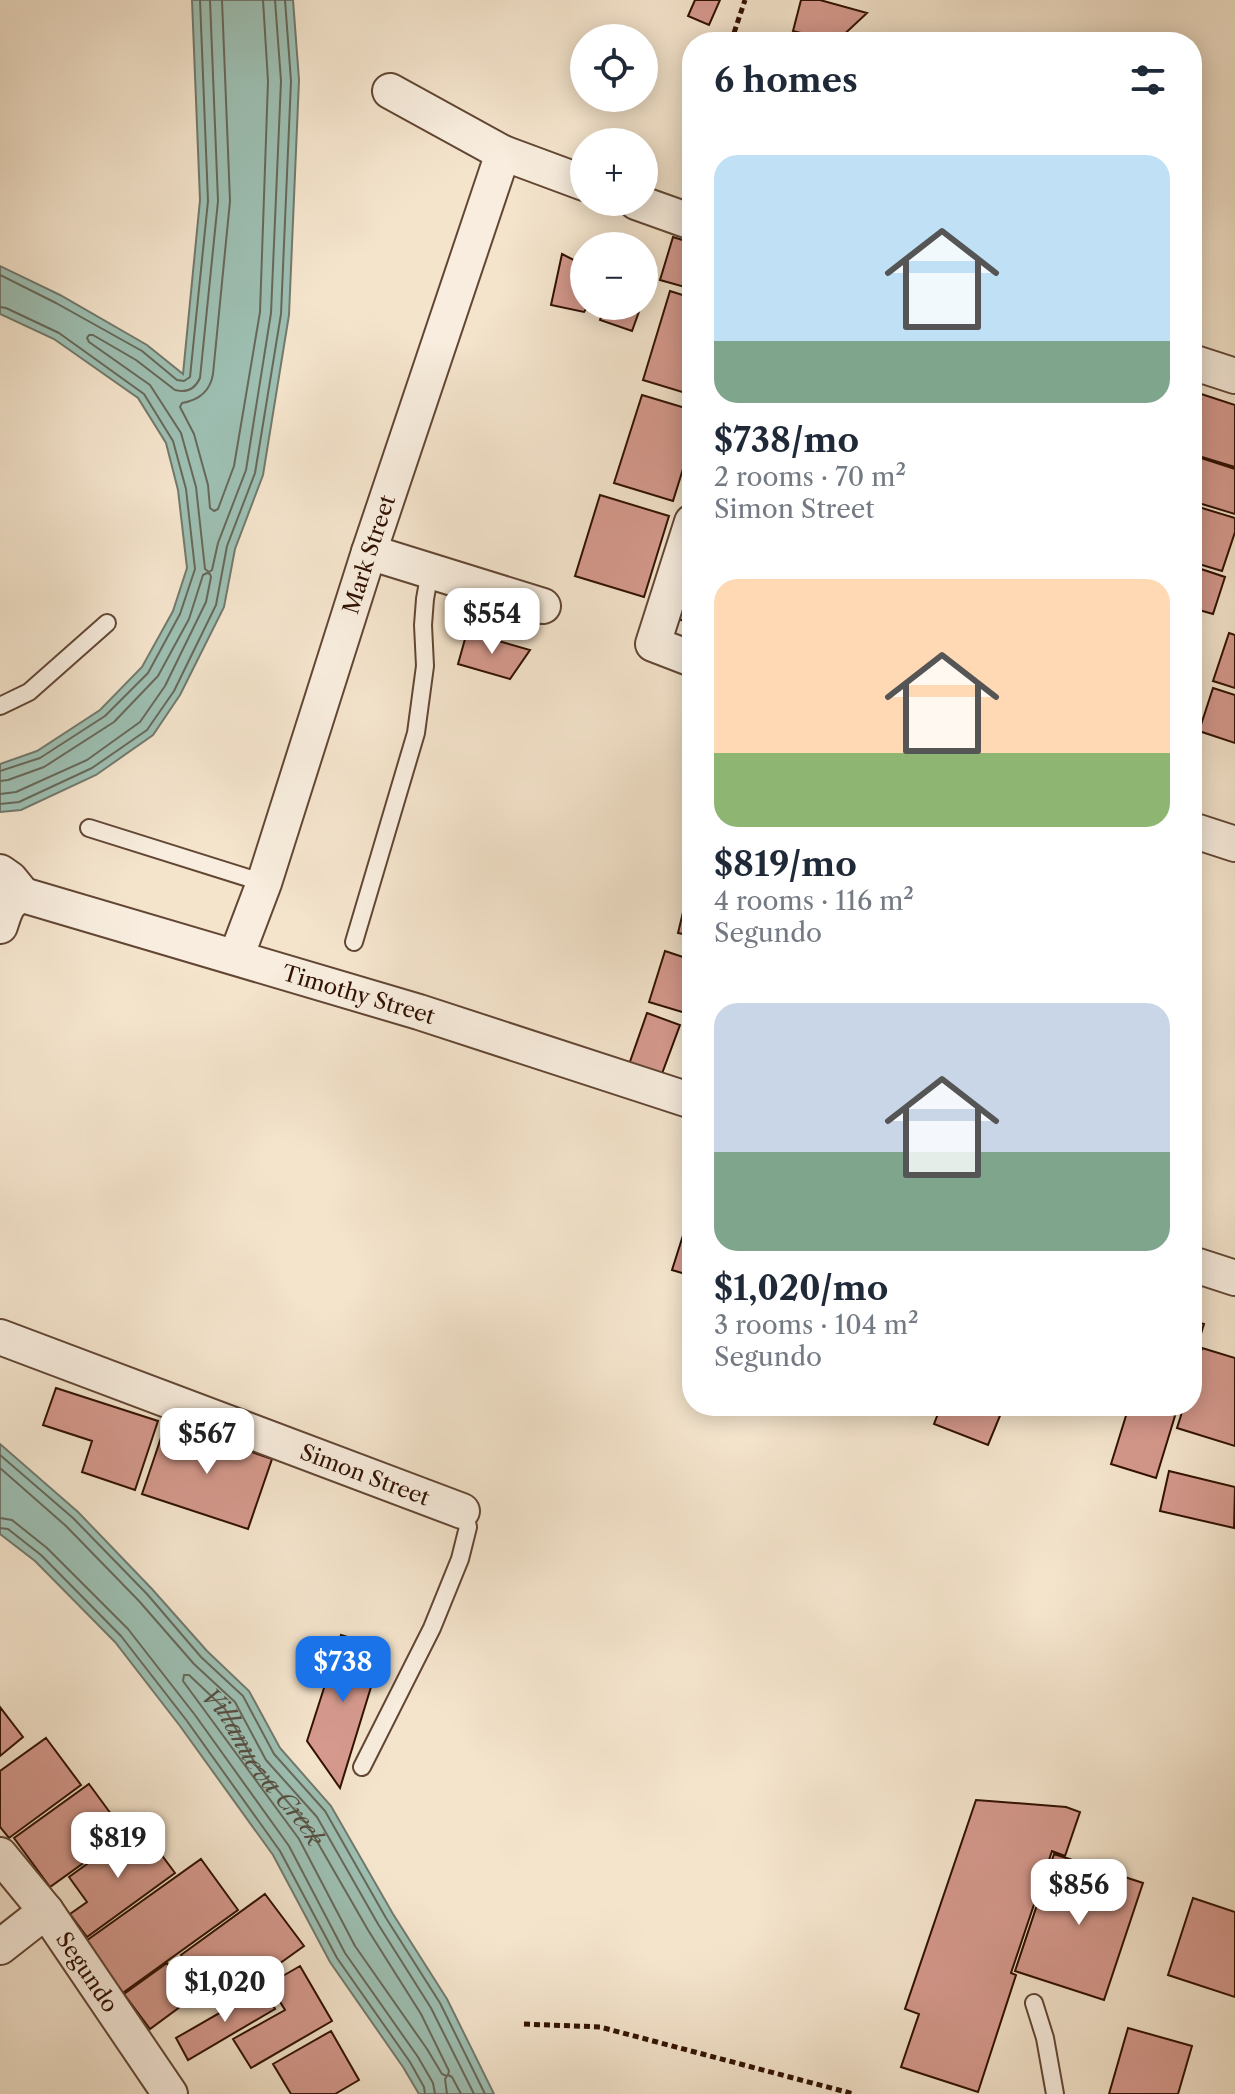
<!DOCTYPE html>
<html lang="en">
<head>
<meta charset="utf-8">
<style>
	:root { --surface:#fff; --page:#f6f6f7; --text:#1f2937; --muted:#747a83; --accent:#1a73e8 }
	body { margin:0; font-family:"Libre Caslon Text",serif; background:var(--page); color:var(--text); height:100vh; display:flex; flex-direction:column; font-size:30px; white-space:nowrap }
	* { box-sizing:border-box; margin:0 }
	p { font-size:26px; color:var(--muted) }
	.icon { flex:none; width:44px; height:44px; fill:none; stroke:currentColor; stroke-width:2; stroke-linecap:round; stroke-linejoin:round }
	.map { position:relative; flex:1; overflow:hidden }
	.details { position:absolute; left:682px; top:32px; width:520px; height:1384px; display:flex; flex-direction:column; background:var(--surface); border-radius:32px; box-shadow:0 4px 20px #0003 }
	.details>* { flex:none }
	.fabs { position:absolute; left:570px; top:24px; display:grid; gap:16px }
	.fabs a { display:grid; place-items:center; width:88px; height:88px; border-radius:50%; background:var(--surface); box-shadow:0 4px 20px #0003; font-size:40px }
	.price { position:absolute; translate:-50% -68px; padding:0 18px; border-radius:16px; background:#fff; color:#222; font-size:26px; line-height:52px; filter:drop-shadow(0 2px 4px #0008) }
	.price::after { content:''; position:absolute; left:50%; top:48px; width:24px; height:18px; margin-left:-12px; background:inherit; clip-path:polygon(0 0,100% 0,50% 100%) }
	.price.on { background:var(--accent); color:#fff }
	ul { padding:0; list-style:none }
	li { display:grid; align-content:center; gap:16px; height:424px; padding:0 32px }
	li span { display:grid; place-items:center; height:248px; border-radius:24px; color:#555 }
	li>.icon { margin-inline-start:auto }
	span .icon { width:144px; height:144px; fill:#fffc; stroke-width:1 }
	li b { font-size:34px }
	h2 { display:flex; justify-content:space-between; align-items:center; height:96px; padding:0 32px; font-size:34px }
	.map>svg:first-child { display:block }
	.water { fill:#9dbfb2; stroke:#72796c; stroke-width:2 }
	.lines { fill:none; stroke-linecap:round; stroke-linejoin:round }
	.shore { stroke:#67685a; stroke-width:2 }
	.building { fill:#d5998d; stroke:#311102; stroke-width:2 }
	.service-casing { stroke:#624634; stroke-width:20 }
	.minor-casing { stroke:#624634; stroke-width:38 }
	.path { stroke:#311102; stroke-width:5; stroke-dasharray:6 4; stroke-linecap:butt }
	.service { stroke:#f8edde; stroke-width:16 }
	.minor { stroke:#f8edde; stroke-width:34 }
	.labels { text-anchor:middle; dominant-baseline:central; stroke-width:8; stroke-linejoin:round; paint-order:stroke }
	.street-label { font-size:22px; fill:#311102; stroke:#f8edde }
	.water-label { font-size:24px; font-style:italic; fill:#574e40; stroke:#f8edde }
</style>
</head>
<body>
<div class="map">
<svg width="1235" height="2094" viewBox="0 0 1235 2094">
	<rect width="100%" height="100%" fill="#f4e4cc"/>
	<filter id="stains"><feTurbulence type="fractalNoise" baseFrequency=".0025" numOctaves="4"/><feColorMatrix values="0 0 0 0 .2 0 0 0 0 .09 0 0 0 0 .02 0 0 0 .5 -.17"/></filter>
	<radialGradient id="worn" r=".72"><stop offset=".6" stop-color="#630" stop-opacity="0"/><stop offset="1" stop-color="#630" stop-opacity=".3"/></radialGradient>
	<path class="water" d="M192,0H293L299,80L289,315L263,475L235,549L224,607L180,695L153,735L96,775L21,810L0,812V764L37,751L100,710L142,667L173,611L187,568L178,490L166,443L138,398L54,339L0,314V266L60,295L147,345L183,374L200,200Z
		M0,1444L78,1512L152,1589L207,1651L249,1691L280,1748L331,1806L393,1914L447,1999L494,2094H419L403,2067L330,1962L273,1855L180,1726L115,1642L35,1561L0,1534Z"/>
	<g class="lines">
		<g class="shore">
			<path d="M210,0L218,201L200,378C195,389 186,393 175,390L136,360L93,335H89L87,338L89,342L150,385L181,433L196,487L205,569L209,572L212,570L218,543L246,470L271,313L281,81L275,0"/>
			<path d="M222,0L230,201L213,374C210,392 199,400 182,403L180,407L194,434L208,485L210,508L214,511L218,509L234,466L260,312L268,81L263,0"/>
			<path d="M0,275L56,303L142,351L177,380L184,381L190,377L208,201L200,0"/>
			<path d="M0,307L6,308L59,333L144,394L173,441L186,489L195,569L180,614L148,673L105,716L40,758L0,771"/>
			<path d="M0,781L8,780L44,767L114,722L158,676L189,619L203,575L207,573L210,574L211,577L206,602L165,686L140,722L87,760L16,792L0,794"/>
			<path d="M0,804L19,802L92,768L147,730L174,691L216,605L227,546L255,473L281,314L291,81L285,0"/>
			<path d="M0,1455L73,1518L147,1594L201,1657L243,1696L274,1754L325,1811L386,1918L440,2003L485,2094"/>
			<path d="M0,1468L66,1526L139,1601L194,1664L235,1702L266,1760L317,1817L378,1924L431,2008L474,2094"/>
			<path d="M0,1518L12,1520L47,1548L128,1629L195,1715L289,1846L345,1953L418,2057L433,2083L435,2094"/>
			<path d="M0,1528L8,1529L41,1555L121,1636L187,1721L280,1851L337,1958L410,2062L424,2087L425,2094"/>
			<path id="s1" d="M447,2094L445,2079L447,2076L442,2074L427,2049L355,1946L299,1839L183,1681L184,1675H189L225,1709L257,1767L307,1824L368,1930L421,2014L449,2071L448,2075L452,2077L461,2094"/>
		</g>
	</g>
	<path class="building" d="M695,0H720L709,25L688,16Z
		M801,0H820L867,13L836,42L793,31Z
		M673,237L692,243V289L660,280Z
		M562,254L584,265V306H588L584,312L551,305Z
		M670,291L692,298V395L643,380Z
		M605,306H641L632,331L600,320Z
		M1192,391L1235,405V467L1192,454Z
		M642,395L692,410V440L673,501L614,483Z
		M1192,455L1235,469V514L1192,501Z
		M600,495L669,516L644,597L575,576Z
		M1192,505L1235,518V532L1222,571L1192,562Z
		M1192,566L1225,577L1213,614L1192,608Z
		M692,571V623L677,619Z
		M467,632L530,650L510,679L458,664Z
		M1229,633L1235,635V688L1213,681Z
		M1213,688L1235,695V743L1199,731Z
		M685,904L692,906V936L678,933Z
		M665,951L692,960V1015L649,1002Z
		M647,1013L680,1025L657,1087L625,1076Z
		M692,1207V1276L672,1270Z
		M1192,1321L1204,1324L1192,1363Z
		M1202,1348L1235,1358V1446L1177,1428L1184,1406H1192V1380Z
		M56,1388L158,1421L135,1490L82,1472L92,1441L43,1425Z
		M941,1406H1004L988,1445L934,1424Z
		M1129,1406H1178L1156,1478L1111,1464Z
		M166,1423L272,1459L248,1529L142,1494Z
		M1169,1471L1235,1487L1234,1528L1160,1511Z
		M341,1635L383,1648L340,1788L307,1741Z
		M0,1707L23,1737L0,1756Z
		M46,1738L81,1785L9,1838L0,1827V1771Z
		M89,1784L125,1833L50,1887L14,1838Z
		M976,1800L1066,1807L1080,1812L1065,1856L1052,1851L1011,1973L1016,1975L978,2092L901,2067L919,2014L905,2009Z
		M140,1826L175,1873L87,1937L70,1914L87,1902L69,1877Z
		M1054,1854L1143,1883L1104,2000L1015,1971Z
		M201,1859L238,1910L117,1997L79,1946Z
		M265,1894L304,1946L219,2007L181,1955Z
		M1193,1898L1235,1912V1997L1168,1975Z
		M167,1963L192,1998L150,2029L124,1994Z
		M300,1966L332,2021L251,2068L233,2039L285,2010L269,1984Z
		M263,1988L275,2009L188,2060L176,2038Z
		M1128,2028L1192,2046L1178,2094H1109Z
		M331,2031L359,2080L335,2094H291L273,2064Z"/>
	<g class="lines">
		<g class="service-casing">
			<path id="service" d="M0,706L29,692L107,623
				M89,828L264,883
				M354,942L416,733L425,666L423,625L425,599L430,571
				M362,1767L432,1628L460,1559L468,1527L466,1518L462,1511
				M1034,2003L1045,2038L1055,2094"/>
		</g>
		<g class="minor-casing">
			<g id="minor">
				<path d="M390,91L503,153L584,183"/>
				<path d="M636,202L692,222"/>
				<path d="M1192,362L1235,376"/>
				<path d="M692,522L653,644L692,659"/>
				<path d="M369,552L543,606"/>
				<path d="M1192,830L1235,844"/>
				<path d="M0,872L10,879L23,895"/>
				<path id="s2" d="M23,895L419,1012L692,1101"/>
				<path d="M0,926C5,911 7,900 23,895"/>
				<path id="s3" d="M236,957L264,883L369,552L503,153"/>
				<path d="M1192,1264L1235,1278"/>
				<path id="s4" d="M0,1337L462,1511"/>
				<path id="s5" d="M0,1855L46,1911L170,2094"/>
				<path d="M0,1947L46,1911"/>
			</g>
		</g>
		<path class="path" d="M731,42L745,0
			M686,185L692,166
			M524,2024L600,2027L854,2094"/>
		<use href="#service" class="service"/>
		<use href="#minor" class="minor"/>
	</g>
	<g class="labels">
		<g class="street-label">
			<text stroke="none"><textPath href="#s3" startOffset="424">Mark Street</textPath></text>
			<text stroke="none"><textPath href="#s2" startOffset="350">Timothy Street</textPath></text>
			<text stroke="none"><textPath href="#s4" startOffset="390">Simon Street</textPath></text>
			<text stroke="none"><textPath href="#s5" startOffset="146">Segundo</textPath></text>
		</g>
		<g class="water-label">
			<text stroke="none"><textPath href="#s1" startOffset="626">Villanueva Creek</textPath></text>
		</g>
	</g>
	<rect width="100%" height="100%" filter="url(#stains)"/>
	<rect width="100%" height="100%" fill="url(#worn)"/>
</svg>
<div class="fabs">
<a><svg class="icon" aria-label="locate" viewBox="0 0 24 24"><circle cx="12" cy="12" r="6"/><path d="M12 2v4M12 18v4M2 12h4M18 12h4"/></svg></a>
<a>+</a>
<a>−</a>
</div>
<b class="price" style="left:492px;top:656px">$554</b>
<b class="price" style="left:207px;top:1476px">$567</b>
<b class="price on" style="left:343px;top:1704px">$738</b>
<b class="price" style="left:118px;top:1880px">$819</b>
<b class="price" style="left:1079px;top:1927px">$856</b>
<b class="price" style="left:225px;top:2024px">$1,020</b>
<section class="details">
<h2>6 homes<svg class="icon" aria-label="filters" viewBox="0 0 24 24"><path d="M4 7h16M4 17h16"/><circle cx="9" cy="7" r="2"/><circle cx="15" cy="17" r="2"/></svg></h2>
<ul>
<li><span style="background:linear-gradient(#bfe0f5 75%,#7fa58c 0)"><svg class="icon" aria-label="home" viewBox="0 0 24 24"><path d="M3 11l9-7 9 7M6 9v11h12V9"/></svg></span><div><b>$738/mo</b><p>2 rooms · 70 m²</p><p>Simon Street</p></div></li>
<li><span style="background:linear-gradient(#ffd9b3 70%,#8fb573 0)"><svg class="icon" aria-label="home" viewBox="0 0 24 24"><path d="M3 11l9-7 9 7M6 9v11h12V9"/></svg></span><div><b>$819/mo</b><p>4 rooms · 116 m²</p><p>Segundo</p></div></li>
<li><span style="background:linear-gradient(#c9d6e8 60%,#7fa58c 0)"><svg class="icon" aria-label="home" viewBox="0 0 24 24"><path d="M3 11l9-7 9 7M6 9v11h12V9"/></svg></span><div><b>$1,020/mo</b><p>3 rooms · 104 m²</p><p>Segundo</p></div></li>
</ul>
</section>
</div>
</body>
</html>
